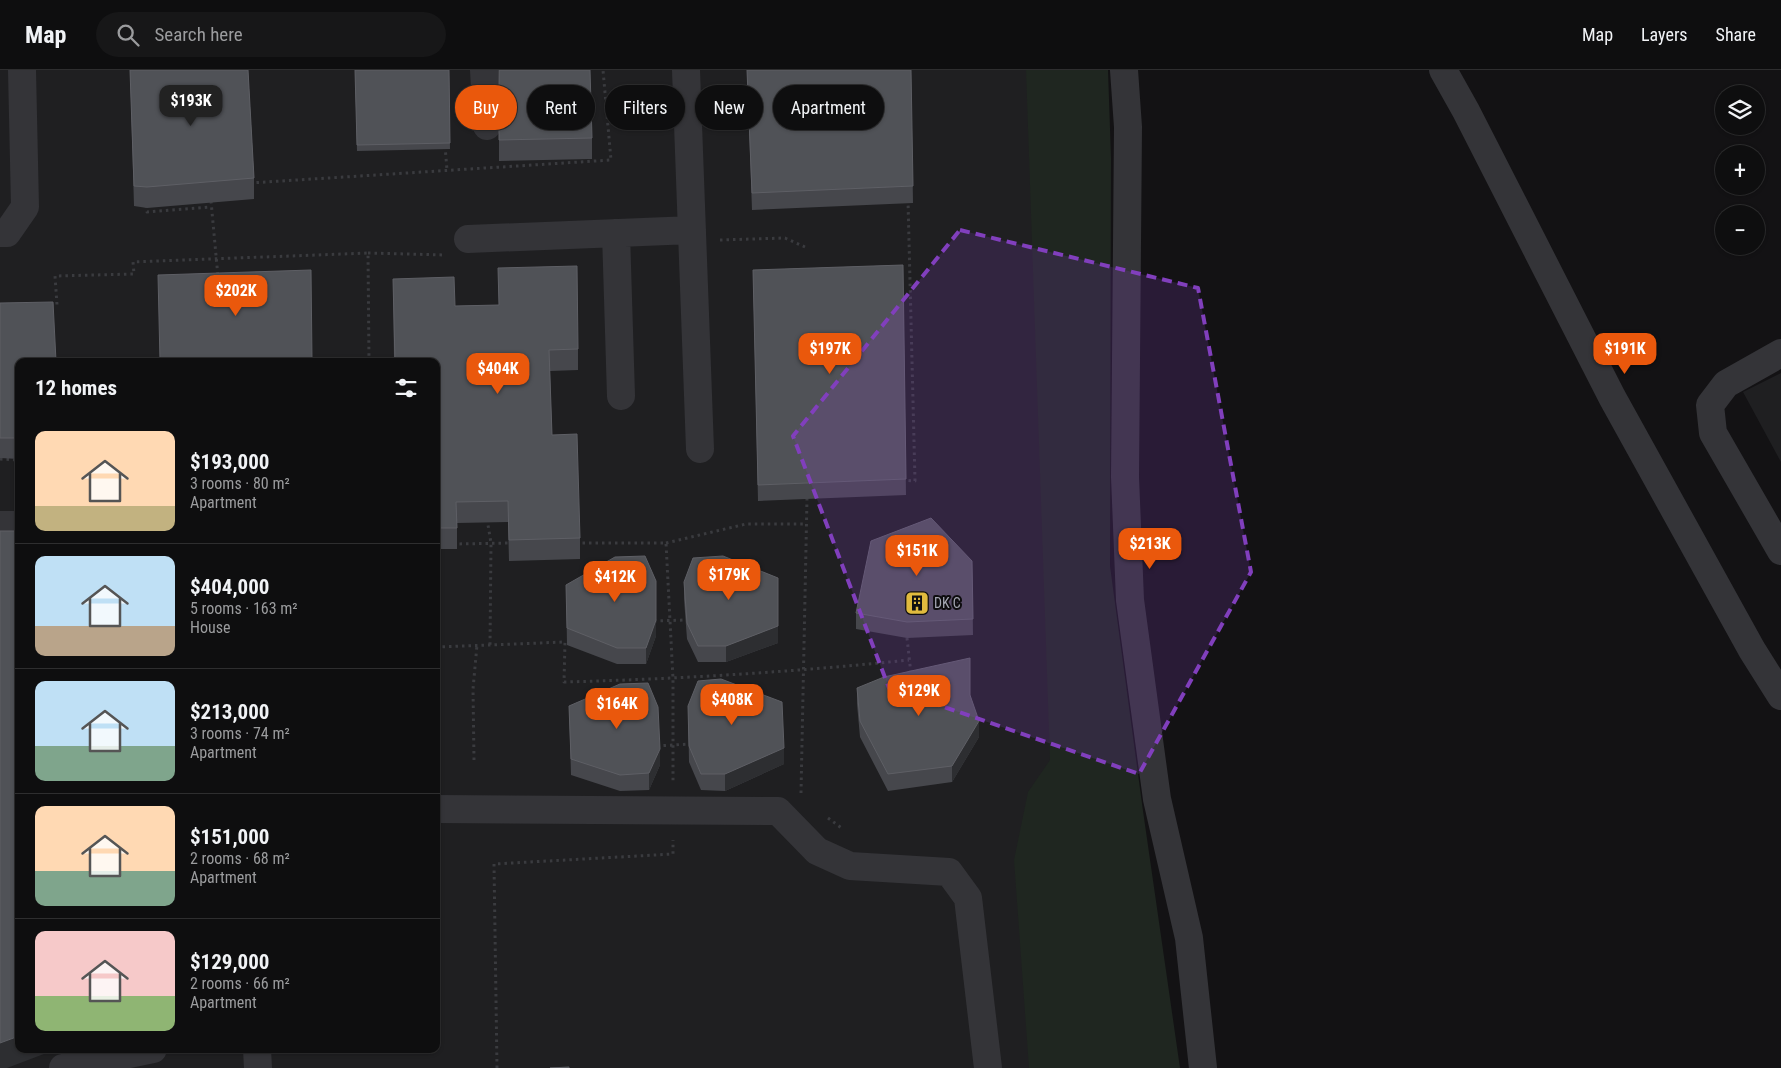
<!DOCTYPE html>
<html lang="en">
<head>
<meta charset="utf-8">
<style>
	:root { --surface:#0e0e0f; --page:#171718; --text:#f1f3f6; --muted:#9b9c9e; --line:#2e2e2f; --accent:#ea580c }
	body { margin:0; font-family:"Roboto Condensed",sans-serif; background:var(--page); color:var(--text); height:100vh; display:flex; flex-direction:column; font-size:19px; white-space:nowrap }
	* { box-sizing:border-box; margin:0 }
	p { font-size:16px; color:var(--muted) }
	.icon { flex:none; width:28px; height:28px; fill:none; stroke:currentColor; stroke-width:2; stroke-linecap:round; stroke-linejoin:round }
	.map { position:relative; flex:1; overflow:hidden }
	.details { position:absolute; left:15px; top:288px; width:425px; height:695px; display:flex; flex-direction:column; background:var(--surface); border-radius:10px; box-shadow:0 1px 4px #0004,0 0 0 1px var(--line) }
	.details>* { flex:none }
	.guide { position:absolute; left:455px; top:15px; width:475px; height:45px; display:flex; gap:10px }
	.controls { position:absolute; left:1715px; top:15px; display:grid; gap:10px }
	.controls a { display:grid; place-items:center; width:50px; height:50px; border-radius:50%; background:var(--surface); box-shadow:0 1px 4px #0004,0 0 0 1px var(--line); font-size:25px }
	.price { position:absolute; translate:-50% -42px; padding:0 11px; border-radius:10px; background:var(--accent); color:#fff; font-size:16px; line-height:32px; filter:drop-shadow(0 1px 2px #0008) }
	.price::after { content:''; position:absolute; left:50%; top:30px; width:15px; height:11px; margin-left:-8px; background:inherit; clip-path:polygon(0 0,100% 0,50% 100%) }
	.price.selected { background:#222; color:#fff }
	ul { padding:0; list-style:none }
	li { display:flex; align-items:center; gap:15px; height:125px; padding:0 20px }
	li+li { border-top:1px solid var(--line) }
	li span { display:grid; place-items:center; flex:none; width:140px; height:100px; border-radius:10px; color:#555 }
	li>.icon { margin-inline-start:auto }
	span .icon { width:60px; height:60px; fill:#fffc; stroke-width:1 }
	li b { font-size:21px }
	h2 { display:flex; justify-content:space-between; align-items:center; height:60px; padding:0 20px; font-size:21px }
	.chip { padding:0 18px; border-radius:22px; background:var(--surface); box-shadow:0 1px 4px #0004,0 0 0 1px var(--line); font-size:18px; line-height:45px }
	.chip.selected { background:var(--accent); color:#fff }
	header { display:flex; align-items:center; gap:30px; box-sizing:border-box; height:70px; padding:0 25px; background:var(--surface); border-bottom:1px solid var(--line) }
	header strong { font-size:24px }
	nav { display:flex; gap:28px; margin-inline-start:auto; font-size:18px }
	.search { width:350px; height:45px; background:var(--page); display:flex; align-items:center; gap:12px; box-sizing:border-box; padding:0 18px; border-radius:28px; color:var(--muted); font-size:19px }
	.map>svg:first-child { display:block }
	.built { fill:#1f1f21; fill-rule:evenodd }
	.green { fill:#1f2620 }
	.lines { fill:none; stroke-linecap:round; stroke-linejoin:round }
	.path { stroke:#3a3b3f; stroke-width:3; stroke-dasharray:2.5 4; stroke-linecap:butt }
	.minor { stroke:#343438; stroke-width:28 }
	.wall { fill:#46474c }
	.shaded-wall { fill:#2d2e31 }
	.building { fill:#505257; stroke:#5e5f65 }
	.marked { fill:#813fbd; fill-opacity:0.2; stroke:#813fbd; stroke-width:4; stroke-dasharray:10 6; stroke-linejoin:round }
	.labels { text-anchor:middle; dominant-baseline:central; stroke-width:4; stroke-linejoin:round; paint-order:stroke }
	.poi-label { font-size:14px; fill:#a5a8b3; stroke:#0e0d0f; text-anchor:start }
</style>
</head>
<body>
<header>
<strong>Map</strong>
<div class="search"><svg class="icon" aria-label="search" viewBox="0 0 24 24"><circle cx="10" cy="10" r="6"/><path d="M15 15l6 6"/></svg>Search here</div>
<nav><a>Map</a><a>Layers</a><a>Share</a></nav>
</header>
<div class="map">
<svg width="1781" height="998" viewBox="0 0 1781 998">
	<rect width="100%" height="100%" fill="#131214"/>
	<path class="built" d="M0,0H1028L1056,531L1059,998H0ZM19,291H436V979H19Z
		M1781,303V392L1743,322Z"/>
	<path class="green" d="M1026,0H1108L1111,88L1110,496L1143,741L1180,998H1029L1014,790L1028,722L1050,690Z"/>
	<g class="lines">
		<path class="path" d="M445,76L447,100
			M250,113L611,90L603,0
			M211,131L218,207
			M146,135L147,142L211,137
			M720,170L785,168L805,177
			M368,183L445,185
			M51,235H57L55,206L134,204L133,192L368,183L369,291
			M0,389L19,390
			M902,410L915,411L908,131
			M487,449L491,473L490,575
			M576,473H666L673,609V711
			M666,473L746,454H806
			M453,474L512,473
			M654,551L686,550
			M907,568L911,604
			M436,577L565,572L564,612C679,609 794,602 909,590
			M657,676L689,674
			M474,690L473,619L477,575
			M801,723L807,428
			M828,748L843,759
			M497,998L494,794L673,784V770"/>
		<path class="minor" d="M484,0L487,56
			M686,0L700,379
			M1124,0L1128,57L1125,407L1130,530L1157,729L1189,868L1203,998
			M1443,0L1466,41L1612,327L1752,580L1781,626
			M0,163H7L25,137L22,0
			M616,163L621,326
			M468,169L692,160
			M1781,283L1726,314L1710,335L1713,363L1781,481
			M0,455H19
			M436,739L778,741L817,781L850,796L949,802L968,828L988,998
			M257,979L258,998
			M63,998L153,979"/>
	</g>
	<path class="wall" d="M130,0H248L254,108V129L147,138L134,136Z
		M355,0H449L450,79L357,81Z
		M499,0L592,68V89L499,91Z
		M747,0H911L913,133L752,140Z
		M903,195L906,425L758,431L753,200Z
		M498,198L578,279V300L550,301L552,365L580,468V489L509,491L508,452L457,453V479H436V291H394L393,209L455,236L499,235Z
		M0,233L19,291V389L0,388Z
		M972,491L973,565L907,568L856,559V543Z
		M684,512L778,573L726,592H698L687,569L684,529Z
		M566,515L656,566L646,594H617L567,575Z
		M857,618L970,625L979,667L952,712L888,721L860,667L857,634Z
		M569,636L660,695L649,720L620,721L571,705Z
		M688,636L784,694L725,721L701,720L689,692Z"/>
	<path class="shaded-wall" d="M656,550V566L646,594V578Z
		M778,556V573L726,592V576Z
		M979,651V667L952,712V696Z
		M784,678V694L725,721V704Z
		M660,679V695L649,720V703Z
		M19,966V979H57L7,998H0V973Z"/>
	<path class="building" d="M130,0H248L254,108L147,117L134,116Z
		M355,0H449L450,73L357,75Z
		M499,0H590L592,68L499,70Z
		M747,0H911L913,116L752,123Z
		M903,195L906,409L758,415L753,200Z
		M577,196L578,279L549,280L552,365L577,364L580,468L509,470L508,431L456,432L457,458H436V291H395L393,209L454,207L455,236L499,235L498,198Z
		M311,200L312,291H160L158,205Z
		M53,232L56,291H19V368H0V233Z
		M931,448L972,491L973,549L907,552L856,543L871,471Z
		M0,461H19V966L0,973Z
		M645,486L656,511V550L646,578H617L567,558L566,515L615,487Z
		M723,486L778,508V556L726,576H698L687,553L684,512L693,488Z
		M970,588V625L979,651L952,696L888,704L860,651L857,618L884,607Z
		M721,609L782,632L784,678L725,704H701L689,676L688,636L698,611Z
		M648,613L658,637L660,679L649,703L620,705L571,689L569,636L620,614Z
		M569,997V998H550Z"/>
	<path class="marked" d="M960,160L1198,218L1251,502L1139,704L889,618L793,366Z"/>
	<defs>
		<g id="building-square" transform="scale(1.25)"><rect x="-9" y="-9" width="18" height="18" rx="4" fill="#e1bb3e" stroke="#0e0d0f"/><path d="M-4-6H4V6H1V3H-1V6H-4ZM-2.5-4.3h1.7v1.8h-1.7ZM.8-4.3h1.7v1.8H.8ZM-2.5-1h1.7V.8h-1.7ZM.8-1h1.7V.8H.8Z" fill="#111"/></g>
	</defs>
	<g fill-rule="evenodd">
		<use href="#building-square" x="917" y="533"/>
	</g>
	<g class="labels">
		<g class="poi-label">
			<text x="934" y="533">DK C</text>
		</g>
	</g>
</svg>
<div class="controls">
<a><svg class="icon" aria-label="layers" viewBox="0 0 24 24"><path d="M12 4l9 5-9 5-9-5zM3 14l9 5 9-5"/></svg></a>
<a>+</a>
<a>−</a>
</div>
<b class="price selected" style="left:191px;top:57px">$193K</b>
<b class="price" style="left:236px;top:247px">$202K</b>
<b class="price" style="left:830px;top:305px">$197K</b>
<b class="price" style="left:1625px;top:305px">$191K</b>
<b class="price" style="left:498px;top:325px">$404K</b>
<b class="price" style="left:1150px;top:500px">$213K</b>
<b class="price" style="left:917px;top:507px">$151K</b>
<b class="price" style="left:729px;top:531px">$179K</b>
<b class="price" style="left:615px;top:533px">$412K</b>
<b class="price" style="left:919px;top:647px">$129K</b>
<b class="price" style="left:732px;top:656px">$408K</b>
<b class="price" style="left:617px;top:660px">$164K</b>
<div class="guide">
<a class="chip selected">Buy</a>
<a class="chip">Rent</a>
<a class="chip">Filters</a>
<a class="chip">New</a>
<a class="chip">Apartment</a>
</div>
<section class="details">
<h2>12 homes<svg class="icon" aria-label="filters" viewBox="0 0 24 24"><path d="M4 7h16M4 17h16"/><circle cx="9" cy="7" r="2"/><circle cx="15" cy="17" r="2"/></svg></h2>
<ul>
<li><span style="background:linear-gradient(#ffd9b3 75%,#c2b280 0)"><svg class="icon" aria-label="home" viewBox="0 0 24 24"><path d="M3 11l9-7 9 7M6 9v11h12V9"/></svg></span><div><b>$193,000</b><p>3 rooms · 80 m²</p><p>Apartment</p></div></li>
<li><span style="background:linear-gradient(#bfe0f5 70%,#b9a48a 0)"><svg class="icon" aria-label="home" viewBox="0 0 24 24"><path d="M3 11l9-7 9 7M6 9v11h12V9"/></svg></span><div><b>$404,000</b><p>5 rooms · 163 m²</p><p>House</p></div></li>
<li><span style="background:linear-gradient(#bfe0f5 65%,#7fa58c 0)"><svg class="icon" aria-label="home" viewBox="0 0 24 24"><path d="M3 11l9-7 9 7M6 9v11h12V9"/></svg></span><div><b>$213,000</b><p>3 rooms · 74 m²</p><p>Apartment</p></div></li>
<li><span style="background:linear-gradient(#ffd9b3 65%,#7fa58c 0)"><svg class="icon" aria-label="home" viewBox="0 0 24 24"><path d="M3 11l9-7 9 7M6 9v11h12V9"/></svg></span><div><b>$151,000</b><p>2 rooms · 68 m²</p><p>Apartment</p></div></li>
<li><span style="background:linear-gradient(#f6c9c9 65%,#8fb573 0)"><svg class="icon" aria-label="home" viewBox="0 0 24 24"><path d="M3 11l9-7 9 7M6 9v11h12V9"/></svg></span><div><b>$129,000</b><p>2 rooms · 66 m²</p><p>Apartment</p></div></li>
</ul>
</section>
</div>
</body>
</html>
